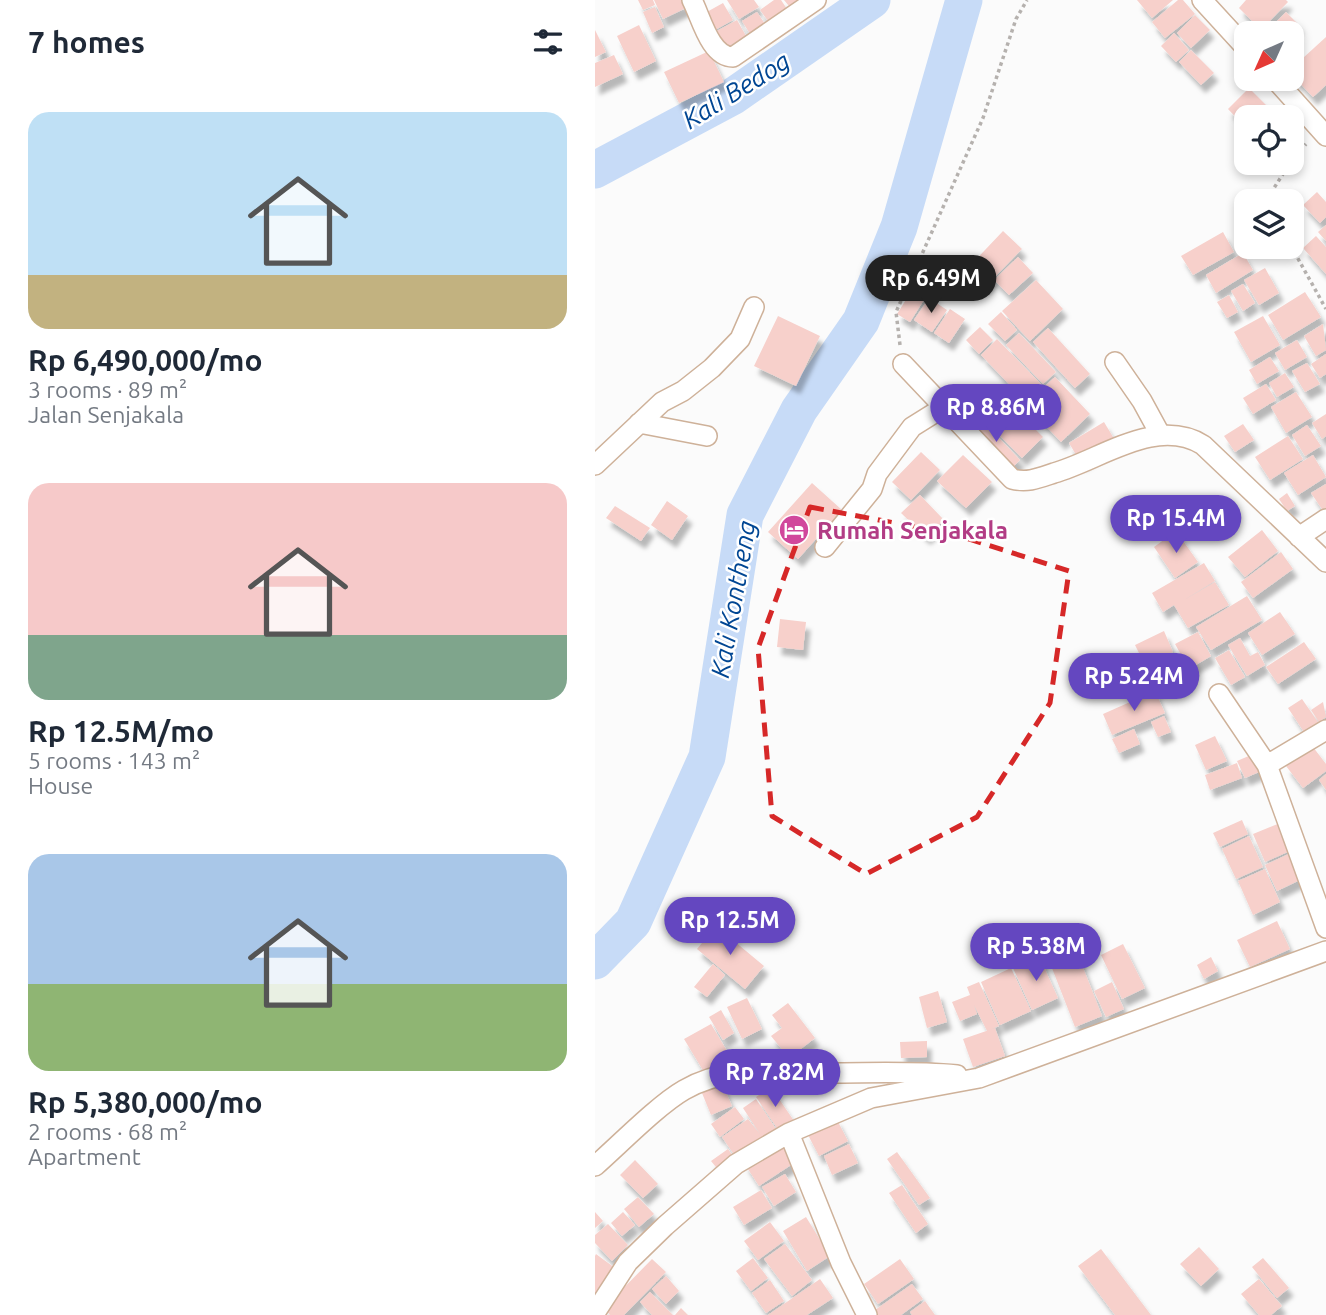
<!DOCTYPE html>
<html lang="en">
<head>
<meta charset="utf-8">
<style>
	:root { --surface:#fff; --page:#f6f6f7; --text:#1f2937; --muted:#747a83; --accent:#6447c0 }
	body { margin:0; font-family:Ubuntu,sans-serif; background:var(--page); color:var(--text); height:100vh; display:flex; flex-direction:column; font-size:26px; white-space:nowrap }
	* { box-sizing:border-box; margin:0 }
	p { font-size:23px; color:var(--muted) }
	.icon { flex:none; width:38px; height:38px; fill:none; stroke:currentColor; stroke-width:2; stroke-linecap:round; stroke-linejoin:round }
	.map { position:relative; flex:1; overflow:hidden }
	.panel { display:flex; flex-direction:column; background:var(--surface); width:595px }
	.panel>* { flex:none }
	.needle { width:46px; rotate:225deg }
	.controls { position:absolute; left:639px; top:21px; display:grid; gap:14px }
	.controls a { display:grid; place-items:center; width:70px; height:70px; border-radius:14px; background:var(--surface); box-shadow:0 4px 10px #0003; font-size:35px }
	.price { position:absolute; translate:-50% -60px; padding:0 16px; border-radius:24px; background:var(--accent); color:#fff; font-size:23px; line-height:46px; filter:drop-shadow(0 2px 4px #0008) }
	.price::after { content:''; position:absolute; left:50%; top:42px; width:21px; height:16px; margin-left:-10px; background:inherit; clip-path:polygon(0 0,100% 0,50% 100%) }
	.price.on { background:#222; color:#fff }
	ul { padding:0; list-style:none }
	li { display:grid; align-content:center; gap:14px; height:371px; padding:0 28px }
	li span { display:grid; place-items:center; height:217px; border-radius:21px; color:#555 }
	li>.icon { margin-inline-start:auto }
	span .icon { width:126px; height:126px; fill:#fffc; stroke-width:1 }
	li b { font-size:30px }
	h2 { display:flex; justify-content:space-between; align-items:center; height:84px; padding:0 28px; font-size:30px }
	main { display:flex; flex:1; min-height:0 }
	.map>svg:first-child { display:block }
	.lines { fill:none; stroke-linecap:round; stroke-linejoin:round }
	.river { stroke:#c7dbf7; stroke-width:37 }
	.building { fill:#f7d0cb; filter:url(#shadow) }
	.minor-casing { stroke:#ceb199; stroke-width:22 }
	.path { stroke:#b5b1ae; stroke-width:3.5; stroke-dasharray:3.5 3.5; stroke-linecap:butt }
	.minor { stroke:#fff; stroke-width:19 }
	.marked { fill:none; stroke:#d62828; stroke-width:5; stroke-dasharray:14 9; stroke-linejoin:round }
	.labels { text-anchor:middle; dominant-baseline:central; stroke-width:5; stroke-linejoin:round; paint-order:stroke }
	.hotel-label { font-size:24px; font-weight:bold; fill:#b23c85; stroke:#fff; text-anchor:start }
	.water-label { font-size:26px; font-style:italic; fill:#004693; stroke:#fff }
</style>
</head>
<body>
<main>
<section class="panel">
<h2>7 homes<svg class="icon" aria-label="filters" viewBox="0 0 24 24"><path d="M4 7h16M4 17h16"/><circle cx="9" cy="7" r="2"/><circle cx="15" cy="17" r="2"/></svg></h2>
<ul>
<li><span style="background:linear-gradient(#bfe0f5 75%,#c2b280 0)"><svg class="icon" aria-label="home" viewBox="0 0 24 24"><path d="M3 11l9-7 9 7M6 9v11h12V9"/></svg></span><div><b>Rp 6,490,000/mo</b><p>3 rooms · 89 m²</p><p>Jalan Senjakala</p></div></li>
<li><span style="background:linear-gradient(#f6c9c9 70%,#7fa58c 0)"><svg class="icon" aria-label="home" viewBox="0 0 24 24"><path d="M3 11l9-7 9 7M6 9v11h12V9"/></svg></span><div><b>Rp 12.5M/mo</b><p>5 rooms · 143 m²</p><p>House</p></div></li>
<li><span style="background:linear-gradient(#a9c7e8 60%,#8fb573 0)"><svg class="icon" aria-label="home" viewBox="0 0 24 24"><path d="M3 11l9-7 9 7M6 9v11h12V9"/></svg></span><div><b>Rp 5,380,000/mo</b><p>2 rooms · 68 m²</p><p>Apartment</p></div></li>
</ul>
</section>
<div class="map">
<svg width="731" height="1315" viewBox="0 0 731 1315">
	<defs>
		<filter id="shadow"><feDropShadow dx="4.5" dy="8" stdDeviation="2" flood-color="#0004"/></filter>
	</defs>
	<rect width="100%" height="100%" fill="#fbfbfb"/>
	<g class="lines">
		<path class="river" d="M0,170L137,97L277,0
			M0,961L38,922L112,757L150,515L204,410L266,321L304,227L369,0"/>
	</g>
	<path class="building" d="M43,0H58L60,5L48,10Z
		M59,0H90L93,7L68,19Z
		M132,0H159L164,7L144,19Z
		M179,0H186L194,12L176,25L165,10Z
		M189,0H212L198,11Z
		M542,0H578L557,18Z
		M583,0H588L600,14L570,38L557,22Z
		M651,0H691L693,2L666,30L644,8Z
		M128,3L138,20L120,30L110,13Z
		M60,7L69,27L57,33L48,12Z
		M162,12L172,27L157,37L147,21Z
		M691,12L704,25L696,33H670Z
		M600,15L615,30L596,48L582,33Z
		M142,20L151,36L129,49L120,32Z
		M44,25L61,61L39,72L22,36Z
		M0,30L11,52L0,57Z
		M579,33L594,50L581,62L566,46Z
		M731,37V85L718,97L696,74V69Z
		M596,50L619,73L606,85L584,62Z
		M114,51L129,82L84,103L69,72Z
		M19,55L28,74L0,87V63Z
		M654,88L672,106L661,117H651V128L633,109Z
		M722,192L731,202V217L725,223L708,205Z
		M731,225V241L723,232Z
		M408,231L427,249L390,287L372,269Z
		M628,232L639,252L598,275L586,256Z
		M721,236L731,247V274L708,248Z
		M648,253L658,270L621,293L611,275Z
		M423,257L438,273L414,295L399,280Z
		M670,268L684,293L664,305L649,280Z
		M324,279L337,287L315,322L302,314Z
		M441,280L468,309L435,341L407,311Z
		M648,284L660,303L648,311L636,291Z
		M710,292L726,317L688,340L673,315Z
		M634,295L643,312L632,318L622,302Z
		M334,298L352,310L337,332L319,320Z
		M355,309L370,319L354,343L339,333Z
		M406,312L422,330L410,341L393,324Z
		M183,316L225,336L201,386L159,366Z
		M668,316L685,345L656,362L639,332Z
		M728,324L731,350L721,356L709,336Z
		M385,327L398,340L384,354L371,340Z
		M453,328L495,374L480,388L438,342Z
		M424,333L461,372L448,384L411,345Z
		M402,339L447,385L430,401L386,355Z
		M702,340L712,357L690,370L680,353Z
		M731,354V374L725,378L716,364Z
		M675,357L684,371L662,384L654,370Z
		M712,363L725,384L710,392L697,371Z
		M690,373L699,387L682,397L674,383Z
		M460,377L495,414L466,442L430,404Z
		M671,384L681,400L658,414L648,398Z
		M701,392L717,417L691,433L676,407Z
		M410,399L420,409L399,430L389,420Z
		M421,410L448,437L427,458L400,431Z
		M731,414V436L727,439L717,423Z
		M387,420L425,460L416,469L377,430Z
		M509,422L521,442L486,463L474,443Z
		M648,424L659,440L640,452L629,436Z
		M712,425L726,446L710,456L697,435Z
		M693,436L708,459L675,480L660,457Z
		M326,452L345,470L316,500L297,482Z
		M368,455L397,482L371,508L342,481Z
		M718,455L731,477L703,495L689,473Z
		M217,483L247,510L203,559L173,532Z
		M731,484V511L729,512L716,493Z
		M692,493L700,506L692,511L684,499Z
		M325,495L349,520L331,537L306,513Z
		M72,501L93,516L77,540L56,525Z
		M20,506L55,528L46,541L11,518Z
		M667,530L683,551L650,577L633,557Z
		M581,531L603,562L580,578L559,547Z
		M686,552L698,569L658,598L646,582Z
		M609,563L620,581L589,600L620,582L634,605L593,628L579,605L568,612L557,593Z
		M652,596L667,620L616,650L601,627Z
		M685,612L700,634L667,655L653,633Z
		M185,619L211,622L208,650L182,647Z
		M569,631L578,652L550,665L540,645Z
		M603,632L616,656L594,669L580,644Z
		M645,638L655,656L663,652L670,665L652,676L633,645Z
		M709,642L721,659L683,684L671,667Z
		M634,650L650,677L636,685L620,658Z
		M577,657L587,679L561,690L551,668Z
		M560,691L570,713L517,735L508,714Z
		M707,699L725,725L711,735L693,708Z
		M728,702L731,717L724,722L716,710Z
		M569,716L576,732L563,737L556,722Z
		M539,729L545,744L524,753L517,739Z
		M620,736L632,761L611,770L600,745Z
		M718,747L731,764V771L708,788L691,766Z
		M663,752L671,769L650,778L642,761Z
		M642,763L647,778L615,790L610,775Z
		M731,774V790L724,780Z
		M647,820L653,834L625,847L618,833Z
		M685,823L697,850L670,862L658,834Z
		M654,836L668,867L641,879L627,849Z
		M698,852L709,878L682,891L670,865Z
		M670,869L685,902L658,915L643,881Z
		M682,921L695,949L655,967L642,940Z
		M121,926L169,966L150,989L102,949Z
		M528,944L550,988L527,999L506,955Z
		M482,952L507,1016L480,1027L455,963Z
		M444,956L463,998L437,1010L418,968Z
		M616,957L623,971L609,979L602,965Z
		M118,964L130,975L112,997L99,987Z
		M416,968L436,1011L405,1025L386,982Z
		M384,982L404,1026L392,1031L379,1005L382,1014L365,1021L357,1002L375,995L372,987Z
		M517,982L529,1009L511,1017L499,991Z
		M343,991L352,1022L332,1028L324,997Z
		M152,998L167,1029L147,1039L132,1007Z
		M193,1003L220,1038L194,1058L176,1036L187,1028L177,1015Z
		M126,1010L139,1033L128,1040L114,1017Z
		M116,1024L138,1061L112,1077L89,1039Z
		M400,1028L410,1056L378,1067L368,1039Z
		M332,1041V1057L306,1058L305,1042Z
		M127,1083L137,1106L116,1115L107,1093Z
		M176,1087L199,1121L184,1131L161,1097Z
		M161,1099L183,1132L142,1159L127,1137L153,1119L165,1134L148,1108Z
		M140,1107L149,1119L125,1137L116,1124Z
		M241,1118L253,1141L224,1156L212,1133Z
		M183,1140L199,1163L164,1186L149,1163Z
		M254,1144L263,1163L237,1175L229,1156Z
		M133,1149L141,1160L125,1172L116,1161Z
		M302,1152L335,1198L324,1205L292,1159Z
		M40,1160L63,1184L48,1198L25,1175Z
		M190,1174L201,1192L179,1206L167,1187Z
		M307,1185L333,1224L321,1233L294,1193Z
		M166,1190L177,1208L149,1225L138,1207Z
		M43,1197L59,1214L44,1227L29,1209Z
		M0,1212L8,1221L0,1228Z
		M28,1212L40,1225L27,1236L16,1223Z
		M211,1217L235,1256L212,1271L188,1231Z
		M175,1222L189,1241L163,1260L149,1241Z
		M13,1224L33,1245L17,1261L0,1243V1235Z
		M190,1244L217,1280L197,1296L169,1259Z
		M604,1247L624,1269L606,1286L585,1264Z
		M506,1249L556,1315H520L483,1266Z
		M1,1254L24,1271L0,1304V1256Z
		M158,1258L173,1278L156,1291L141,1271Z
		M668,1258L694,1288L682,1298L657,1267Z
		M57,1259L71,1272L29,1315H15L9,1308Z
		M305,1259L319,1279L283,1304L269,1284Z
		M71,1276L84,1291L71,1304L57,1289Z
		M225,1279L238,1298L212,1315H173Z
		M664,1279L687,1306L676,1315H664L646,1294Z
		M175,1280L189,1301L171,1313L157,1293Z
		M317,1284L328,1299L306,1315H273Z
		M55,1292L78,1315H57L45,1302Z
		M330,1301L340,1315H317L315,1312Z
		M86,1308L93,1315H80Z"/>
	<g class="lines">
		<g class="minor-casing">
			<path id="minor" d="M97,0C106,17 115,57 138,57L221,0
				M607,0L651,48
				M680,79L731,136
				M520,362L547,401L565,434
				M308,364L417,479C433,483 444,478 459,473C505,460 561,416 608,445L731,562
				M44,423L112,436
				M0,465L67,402L88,391L117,368L145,339L159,307
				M704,537L731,519
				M230,547L277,489L282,474L317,427L349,407
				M624,694L672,765L731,928
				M672,765L731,730
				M194,1133L246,1263L272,1315
				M0,1166C24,1145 63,1105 89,1090C135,1063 184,1074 234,1073C278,1073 319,1071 362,1075
				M0,1313L33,1262L70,1226L141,1164L194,1133L276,1098L384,1078L731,951"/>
		</g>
		<path class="path" d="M696,161L711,144
			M677,201L679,188L695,163
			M696,246L731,309
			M305,345L301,312L388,118L421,19L432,0"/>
		<use href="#minor" class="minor"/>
	</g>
	<path class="marked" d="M215,507L358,534L474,571L455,703L382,817L271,874L177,816L163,648Z"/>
	<defs>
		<g id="hotel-disc" transform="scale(1.575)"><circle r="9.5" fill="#d1479c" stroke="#fff"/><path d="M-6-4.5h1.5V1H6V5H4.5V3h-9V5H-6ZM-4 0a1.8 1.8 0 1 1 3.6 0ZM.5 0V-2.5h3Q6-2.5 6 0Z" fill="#fff"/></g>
	</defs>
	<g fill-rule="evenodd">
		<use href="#hotel-disc" x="199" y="530"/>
	</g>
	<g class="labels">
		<g class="hotel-label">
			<text x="222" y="530">Rumah Senjakala</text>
		</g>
		<g class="water-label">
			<text transform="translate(141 90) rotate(-32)">Kali Bedog</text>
			<text transform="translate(138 599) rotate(-80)">Kali Kontheng</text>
		</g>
	</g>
</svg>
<div class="controls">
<a><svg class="needle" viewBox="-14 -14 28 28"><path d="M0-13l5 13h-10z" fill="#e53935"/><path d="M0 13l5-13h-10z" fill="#747a83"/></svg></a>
<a><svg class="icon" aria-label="locate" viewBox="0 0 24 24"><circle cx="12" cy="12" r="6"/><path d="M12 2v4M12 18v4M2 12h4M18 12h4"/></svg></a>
<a><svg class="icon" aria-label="layers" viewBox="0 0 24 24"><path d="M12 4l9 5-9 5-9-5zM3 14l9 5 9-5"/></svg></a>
</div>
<b class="price on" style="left:336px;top:315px">Rp 6.49M</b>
<b class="price" style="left:401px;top:444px">Rp 8.86M</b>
<b class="price" style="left:581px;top:555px">Rp 15.4M</b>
<b class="price" style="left:539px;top:713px">Rp 5.24M</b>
<b class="price" style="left:135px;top:957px">Rp 12.5M</b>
<b class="price" style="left:441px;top:983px">Rp 5.38M</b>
<b class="price" style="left:180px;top:1109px">Rp 7.82M</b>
</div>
</main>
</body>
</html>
